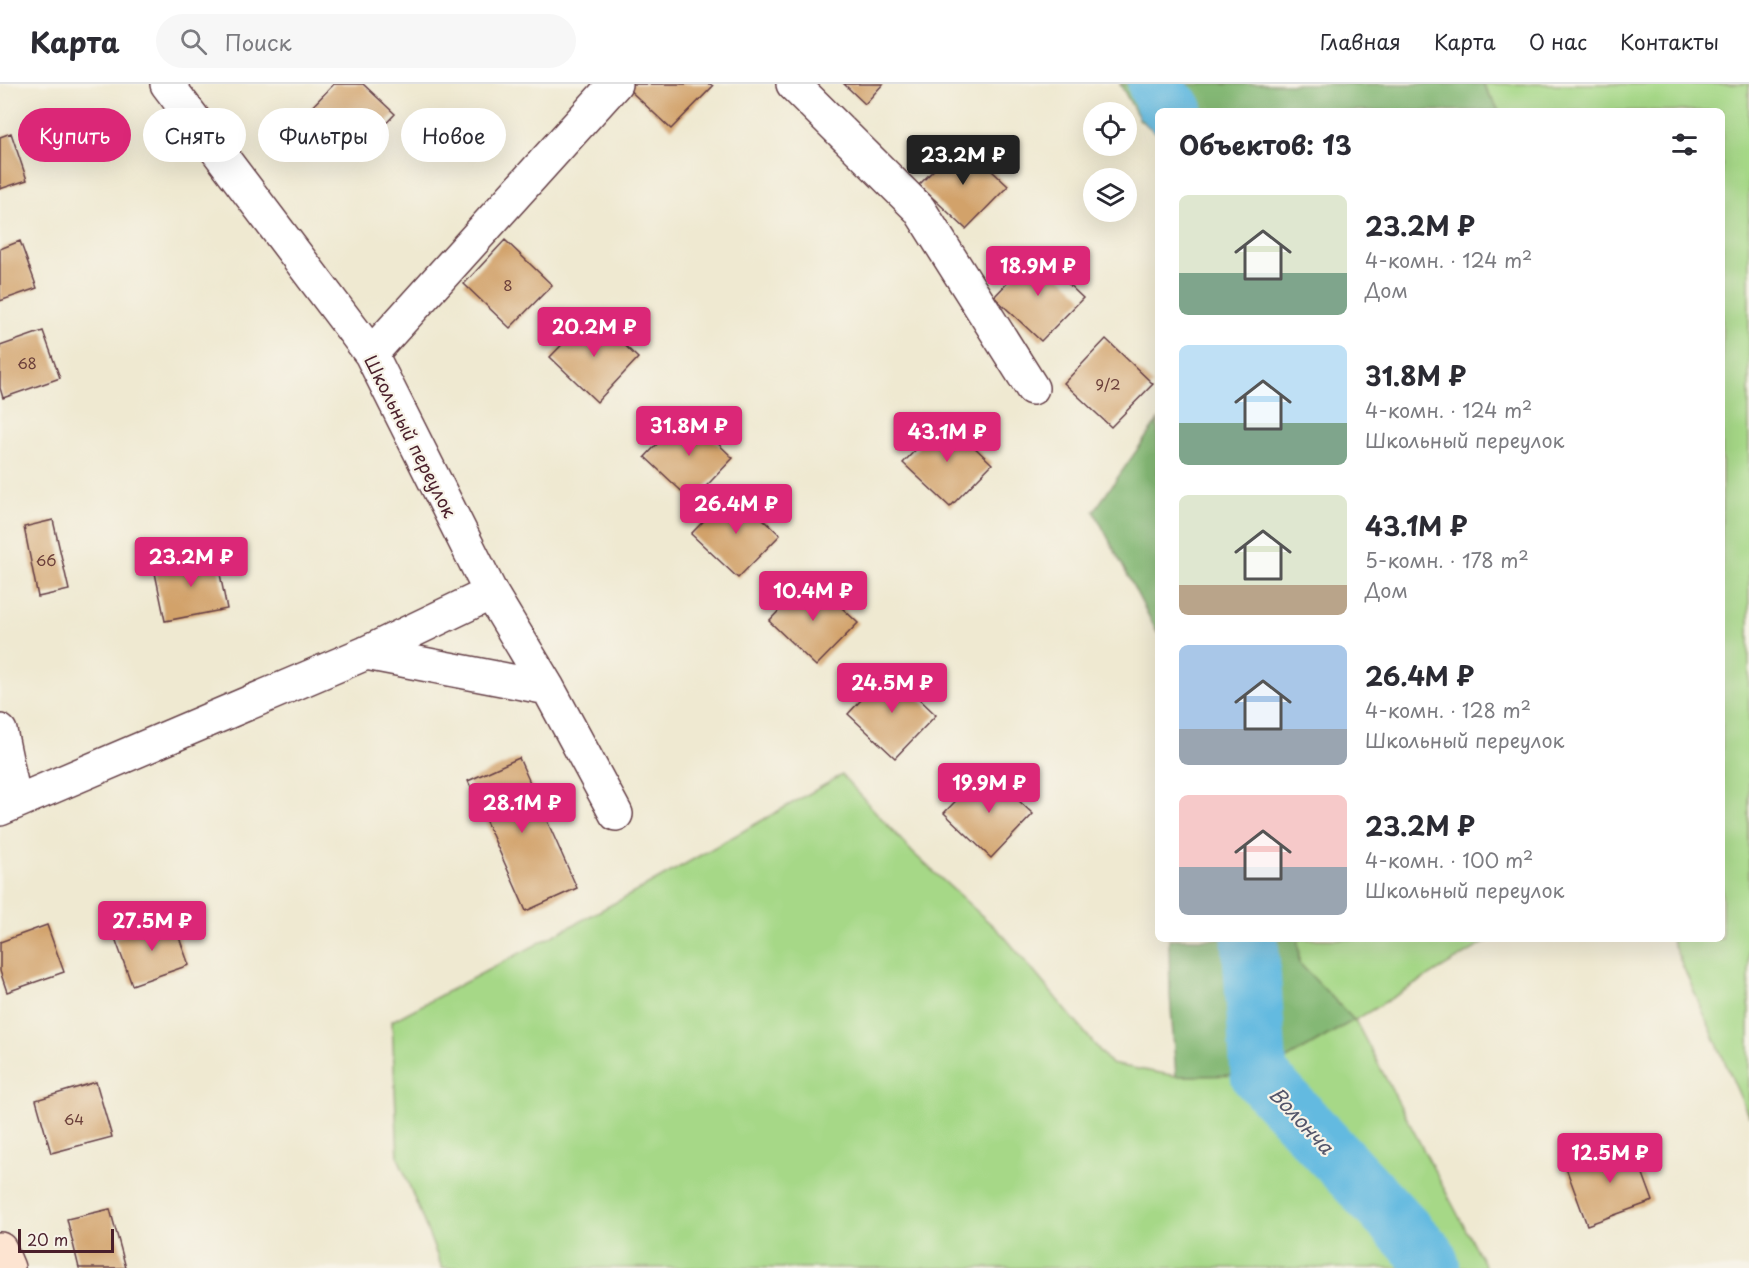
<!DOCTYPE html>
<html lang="ru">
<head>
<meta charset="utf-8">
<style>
	:root { --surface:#fff; --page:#f7f7f7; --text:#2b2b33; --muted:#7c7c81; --line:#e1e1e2; --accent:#db2777 }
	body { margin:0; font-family:"Playpen Sans",sans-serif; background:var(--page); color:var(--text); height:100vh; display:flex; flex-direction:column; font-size:22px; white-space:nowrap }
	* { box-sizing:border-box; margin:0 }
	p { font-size:20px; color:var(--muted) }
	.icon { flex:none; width:33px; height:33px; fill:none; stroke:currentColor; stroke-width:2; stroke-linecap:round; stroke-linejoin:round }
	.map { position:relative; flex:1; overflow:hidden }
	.side { position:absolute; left:1155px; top:24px; width:570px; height:834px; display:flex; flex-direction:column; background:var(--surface); border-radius:9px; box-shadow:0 6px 24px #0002 }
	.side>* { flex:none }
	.top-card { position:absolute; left:18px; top:24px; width:570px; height:54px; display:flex; gap:12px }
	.controls { position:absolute; left:1083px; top:18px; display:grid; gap:12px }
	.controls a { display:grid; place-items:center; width:54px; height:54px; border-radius:50%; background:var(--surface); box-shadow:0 6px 24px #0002; font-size:30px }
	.scale { position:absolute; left:18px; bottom:15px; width:96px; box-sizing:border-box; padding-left:6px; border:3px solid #4a1f2b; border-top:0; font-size:16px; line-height:21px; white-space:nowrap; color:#4a1f2b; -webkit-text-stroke:4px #f7f3e8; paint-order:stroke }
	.price { position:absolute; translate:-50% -51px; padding:0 14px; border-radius:6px; background:var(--accent); color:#fff; font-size:20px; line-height:39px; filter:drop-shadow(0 2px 3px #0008) }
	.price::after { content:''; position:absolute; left:50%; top:36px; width:18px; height:14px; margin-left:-9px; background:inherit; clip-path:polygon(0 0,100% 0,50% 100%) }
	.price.active { background:#222; color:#fff }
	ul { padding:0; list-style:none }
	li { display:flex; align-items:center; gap:18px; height:150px; padding:0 24px }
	li span { display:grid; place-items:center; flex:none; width:168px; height:120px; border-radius:9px; color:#555 }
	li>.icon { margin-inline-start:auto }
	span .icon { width:72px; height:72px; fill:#fffc; stroke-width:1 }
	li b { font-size:26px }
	h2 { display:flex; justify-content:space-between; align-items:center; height:72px; padding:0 24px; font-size:26px }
	.tag { padding:0 21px; border-radius:27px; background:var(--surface); box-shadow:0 6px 24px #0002; font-size:21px; line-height:54px }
	.tag.active { background:var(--accent); color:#fff }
	header { display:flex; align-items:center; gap:36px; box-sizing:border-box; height:84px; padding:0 30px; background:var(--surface); border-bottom:2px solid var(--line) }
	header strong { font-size:28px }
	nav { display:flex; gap:33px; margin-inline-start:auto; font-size:21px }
	.search { width:420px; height:54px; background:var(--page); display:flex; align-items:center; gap:15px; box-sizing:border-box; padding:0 21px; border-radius:33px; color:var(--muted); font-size:22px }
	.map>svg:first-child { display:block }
	.green { fill:#a6d887; stroke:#787c59; stroke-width:1.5 }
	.forest { fill:#84b874; stroke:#676c50; stroke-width:1.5 }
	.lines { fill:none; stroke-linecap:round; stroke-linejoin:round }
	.river { stroke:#63bae0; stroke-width:57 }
	.building { fill:#d2a26a }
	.street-casing { stroke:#633d44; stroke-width:36 }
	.secondary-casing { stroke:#633d44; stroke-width:36 }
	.street { stroke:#fff; stroke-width:33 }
	.secondary { stroke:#fde4d1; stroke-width:33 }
	.labels { text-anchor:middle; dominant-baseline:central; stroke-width:4.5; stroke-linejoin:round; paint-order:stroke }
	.number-label { font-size:15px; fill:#6c403b }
	.street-label { font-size:18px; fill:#4a1f2b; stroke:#f7f3e8 }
	.water-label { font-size:20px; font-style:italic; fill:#53556a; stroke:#f7f3e8 }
</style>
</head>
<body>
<header>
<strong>Карта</strong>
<div class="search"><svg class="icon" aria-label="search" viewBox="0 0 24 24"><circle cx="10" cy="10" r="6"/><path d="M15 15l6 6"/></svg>Поиск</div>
<nav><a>Главная</a><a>Карта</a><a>О нас</a><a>Контакты</a></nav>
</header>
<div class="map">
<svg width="1749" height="1184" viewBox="0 0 1749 1184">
	<rect width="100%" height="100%" fill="#f7f3e8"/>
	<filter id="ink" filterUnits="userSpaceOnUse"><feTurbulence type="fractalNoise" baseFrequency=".0167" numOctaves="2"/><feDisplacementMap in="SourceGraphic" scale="12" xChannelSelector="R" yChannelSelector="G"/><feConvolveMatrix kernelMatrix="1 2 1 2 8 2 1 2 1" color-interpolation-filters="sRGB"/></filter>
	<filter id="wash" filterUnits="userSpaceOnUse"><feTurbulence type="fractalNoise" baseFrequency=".008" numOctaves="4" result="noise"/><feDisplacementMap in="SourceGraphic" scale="24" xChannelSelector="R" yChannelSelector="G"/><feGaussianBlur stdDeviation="1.35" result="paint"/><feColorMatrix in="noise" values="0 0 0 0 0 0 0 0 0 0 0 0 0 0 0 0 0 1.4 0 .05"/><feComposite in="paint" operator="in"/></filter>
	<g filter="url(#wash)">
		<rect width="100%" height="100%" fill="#efe9d1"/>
		<path class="green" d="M1483,0H1749V1033L1671,855H1722V27H1499Z
			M842,691L913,769L1004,852L1111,980L1176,992L1259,991L1354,936L1299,879L1298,855H1491L1355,936L1486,1184H442L398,1073L392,937L639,806Z"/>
		<path class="forest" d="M1120,0H1483L1499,27H1158V50L1140,36Z
			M1158,336V550L1094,427Z
			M1169,855H1298L1299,879L1354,936L1259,991L1176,992L1170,910Z"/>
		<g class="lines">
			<path class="river" d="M1156,0L1163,17L1175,27
				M1250,855L1259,991L1428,1172L1432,1184"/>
		</g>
		<g id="blocks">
			<path class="building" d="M334,0H363L395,30L353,74L306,29Z
				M623,0H710L713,2L671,45Z
				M844,0H883L865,20Z
				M11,49L27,96L0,105V53Z
				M961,58L1008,102L966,145L919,101Z
				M505,156L552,201L510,244L464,200Z
				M20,157L37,204L0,217V165Z
				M1036,169L1083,214L1041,257L994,213Z
				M592,230L638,274L597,318L550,273Z
				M43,247L60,294L3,314L0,304V262Z
				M1106,255L1153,300L1111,343L1064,299Z
				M686,329L733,374L692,417L645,373Z
				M945,335L992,380L950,423L903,379Z
				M733,407L780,451L738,494L691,450Z
				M53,436L69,506L38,513L24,443Z
				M216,470L227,525L165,537L154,484Z
				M810,494L858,539L816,582L769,537Z
				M889,586L936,631L895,674L848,630Z
				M519,674L577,804L526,827L468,697Z
				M986,686L1033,730L991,774L944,729Z
				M172,834L189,881L132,901L115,854Z
				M47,841L64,888L7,908L0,887V858Z
				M96,998L112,1053L51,1069L36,1016Z
				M1632,1060L1653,1117L1587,1141L1566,1084Z
				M110,1125L126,1184H79L67,1135Z"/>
		</g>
	</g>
	<g filter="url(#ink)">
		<use href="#blocks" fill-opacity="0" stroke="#633d44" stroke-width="1.5"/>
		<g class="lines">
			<g class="street-casing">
				<path id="street" d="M167,0L371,270L491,509L548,604L616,730
					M793,0L919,125L1032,304
					M371,270L615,0
					M366,569L548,604
					M0,647L15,718
					M0,725L366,569L491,509"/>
			</g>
			<g class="secondary-casing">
				<path id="secondary" d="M0,1165L8,1184"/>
			</g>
			<use href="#street" class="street"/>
			<use href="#secondary" class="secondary"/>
		</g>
	</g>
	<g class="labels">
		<g class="number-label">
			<text x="508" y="200">8</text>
			<text x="27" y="278">68</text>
			<text x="1108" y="299">9/2</text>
			<text x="46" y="475">66</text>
			<text x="74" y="1034">64</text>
		</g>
		<g class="street-label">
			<text transform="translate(411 352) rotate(63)">Школьный переулок</text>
		</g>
		<g class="water-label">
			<text transform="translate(1302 1036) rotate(47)">Волонча</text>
		</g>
	</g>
</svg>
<div class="controls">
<a><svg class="icon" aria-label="locate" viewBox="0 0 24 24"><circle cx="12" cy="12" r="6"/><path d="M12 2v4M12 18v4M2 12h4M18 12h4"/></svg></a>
<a><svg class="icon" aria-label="layers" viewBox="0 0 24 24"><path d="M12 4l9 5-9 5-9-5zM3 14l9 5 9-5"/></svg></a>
</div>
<div class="scale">20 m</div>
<b class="price active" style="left:963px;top:102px">23.2M ₽</b>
<b class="price" style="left:1038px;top:213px">18.9M ₽</b>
<b class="price" style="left:594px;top:274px">20.2M ₽</b>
<b class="price" style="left:689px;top:373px">31.8M ₽</b>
<b class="price" style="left:947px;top:379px">43.1M ₽</b>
<b class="price" style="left:736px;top:451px">26.4M ₽</b>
<b class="price" style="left:191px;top:504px">23.2M ₽</b>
<b class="price" style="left:813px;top:538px">10.4M ₽</b>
<b class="price" style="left:892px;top:630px">24.5M ₽</b>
<b class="price" style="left:989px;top:730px">19.9M ₽</b>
<b class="price" style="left:522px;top:750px">28.1M ₽</b>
<b class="price" style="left:152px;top:868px">27.5M ₽</b>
<b class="price" style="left:1610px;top:1100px">12.5M ₽</b>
<div class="top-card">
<a class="tag active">Купить</a>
<a class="tag">Снять</a>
<a class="tag">Фильтры</a>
<a class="tag">Новое</a>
</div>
<section class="side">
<h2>Объектов: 13<svg class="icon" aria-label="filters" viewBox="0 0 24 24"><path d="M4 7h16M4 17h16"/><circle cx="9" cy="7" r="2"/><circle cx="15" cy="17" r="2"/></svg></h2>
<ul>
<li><span style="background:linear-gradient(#dfe7d0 65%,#7fa58c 0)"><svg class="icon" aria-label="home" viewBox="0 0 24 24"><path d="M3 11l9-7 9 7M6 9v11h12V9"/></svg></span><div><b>23.2M ₽</b><p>4-комн. · 124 m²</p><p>Дом</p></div></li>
<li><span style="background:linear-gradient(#bfe0f5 65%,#7fa58c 0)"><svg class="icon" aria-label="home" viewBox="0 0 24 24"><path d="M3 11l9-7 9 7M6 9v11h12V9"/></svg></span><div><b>31.8M ₽</b><p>4-комн. · 124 m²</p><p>Школьный переулок</p></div></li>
<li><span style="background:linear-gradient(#dfe7d0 75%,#b9a48a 0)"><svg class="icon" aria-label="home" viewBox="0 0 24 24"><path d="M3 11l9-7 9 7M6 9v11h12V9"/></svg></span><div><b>43.1M ₽</b><p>5-комн. · 178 m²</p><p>Дом</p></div></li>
<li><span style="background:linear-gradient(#a9c7e8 70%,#9aa5b1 0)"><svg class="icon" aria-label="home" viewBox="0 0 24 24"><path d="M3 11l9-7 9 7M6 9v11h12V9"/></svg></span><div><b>26.4M ₽</b><p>4-комн. · 128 m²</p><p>Школьный переулок</p></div></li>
<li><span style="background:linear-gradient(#f6c9c9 60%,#9aa5b1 0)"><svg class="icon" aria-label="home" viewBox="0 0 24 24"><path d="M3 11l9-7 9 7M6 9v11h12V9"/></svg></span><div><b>23.2M ₽</b><p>4-комн. · 100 m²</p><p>Школьный переулок</p></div></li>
</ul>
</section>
</div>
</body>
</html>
